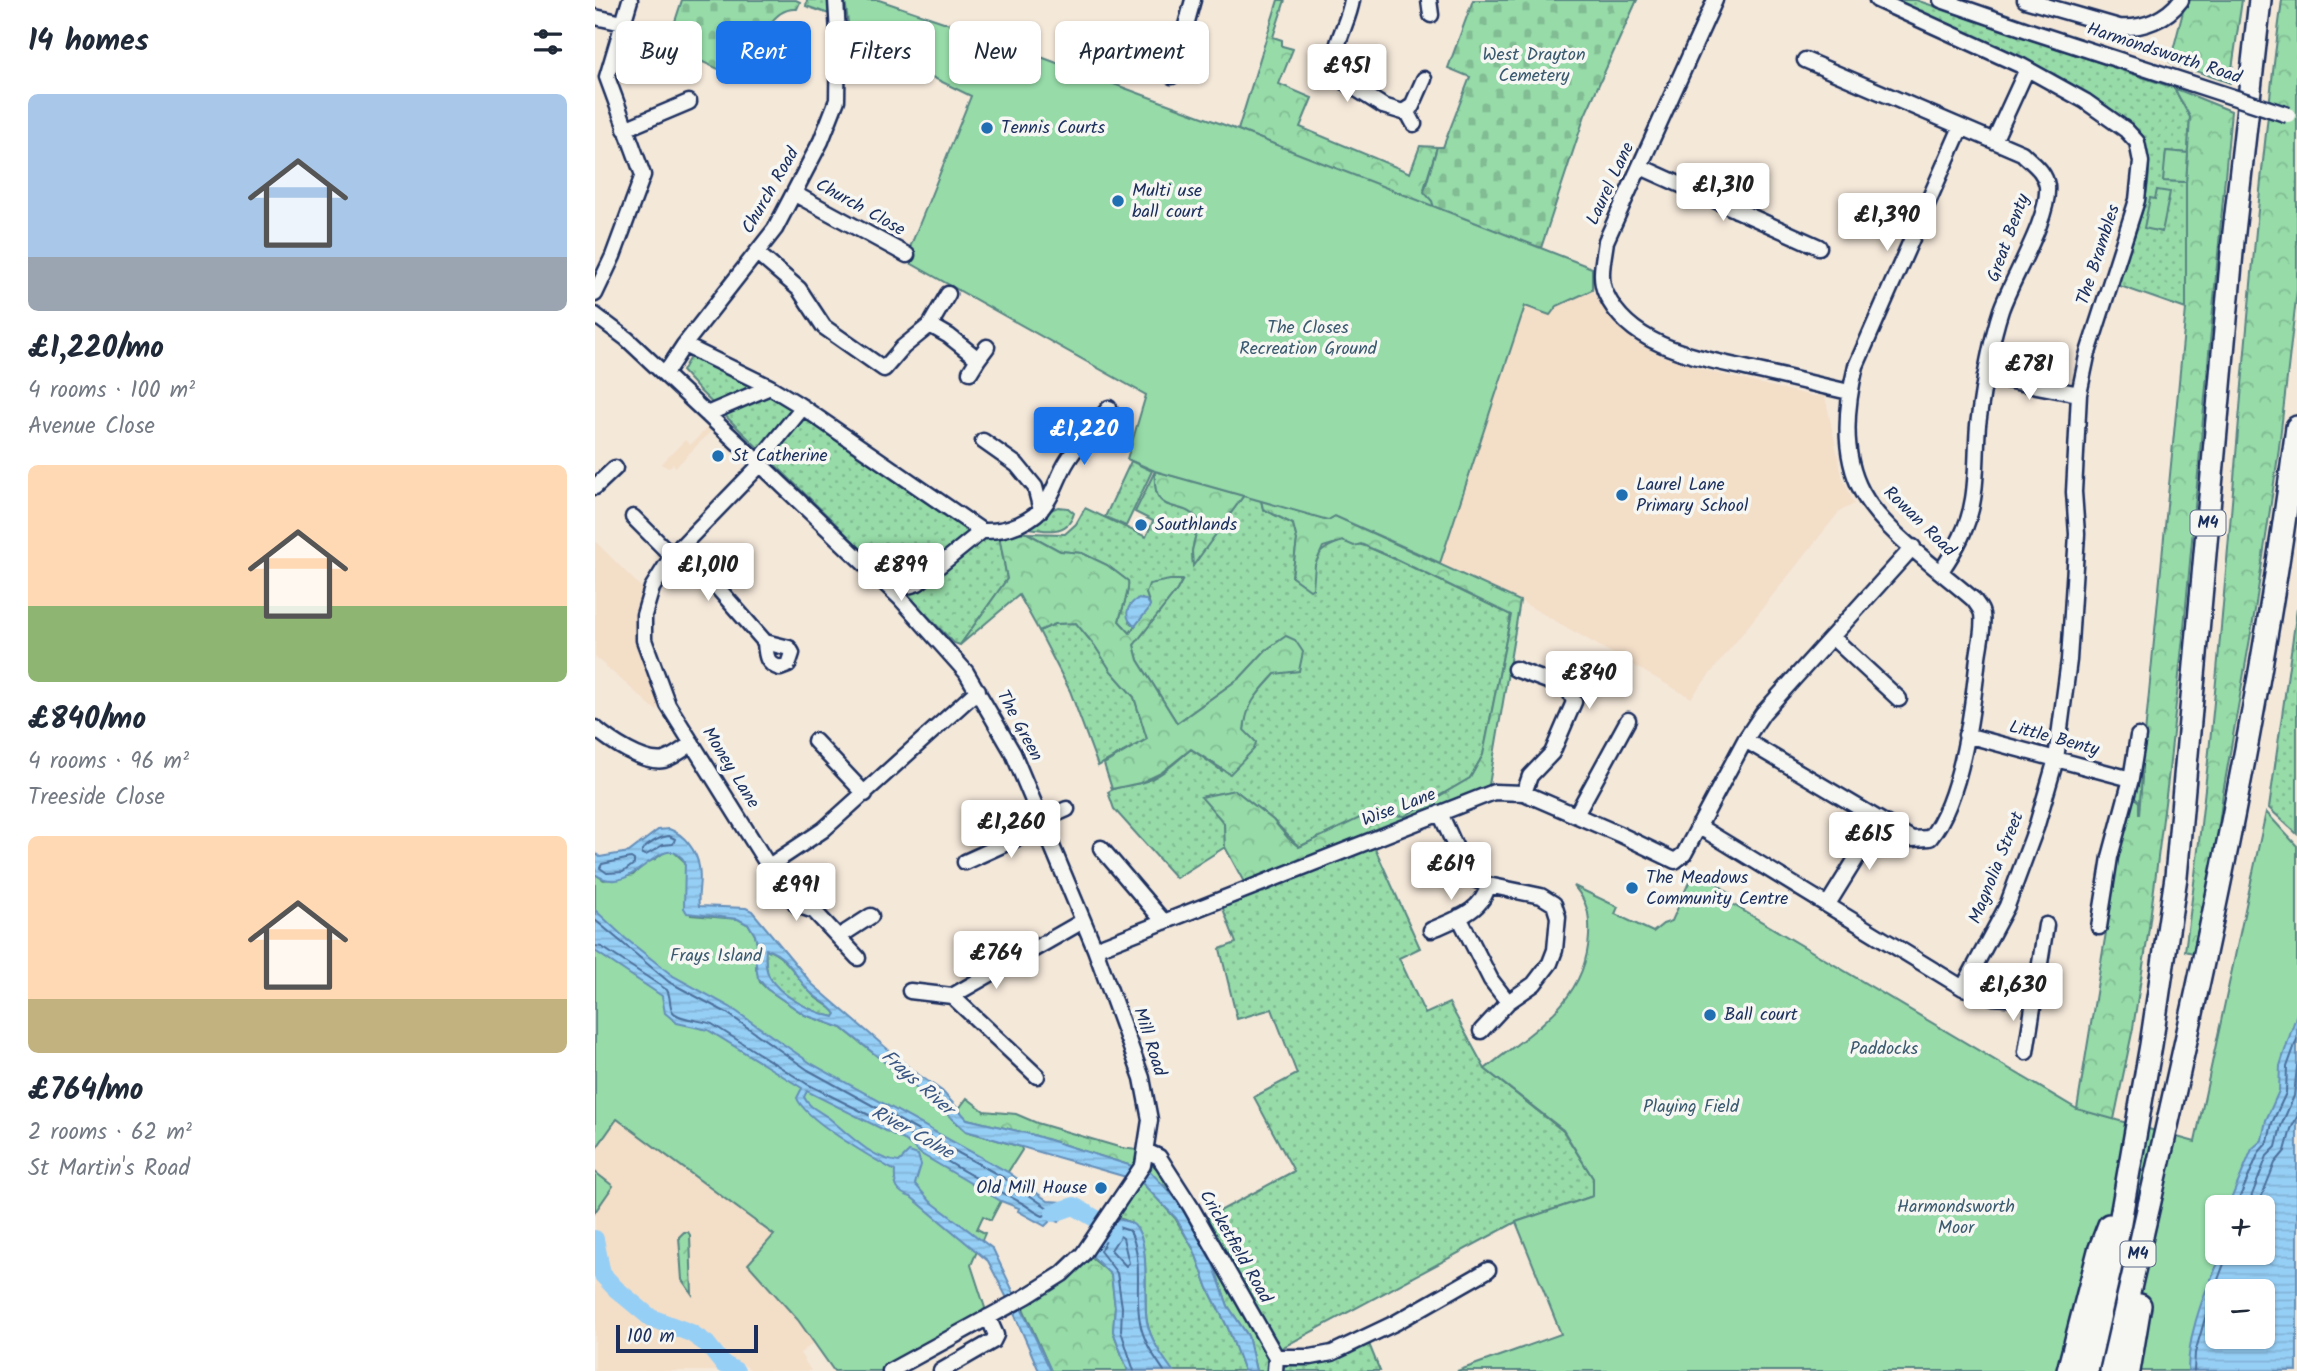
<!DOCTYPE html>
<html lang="en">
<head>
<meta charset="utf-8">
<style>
	:root { --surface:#fff; --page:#f6f6f7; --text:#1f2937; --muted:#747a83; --accent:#1a73e8 }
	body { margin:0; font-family:Kalam,sans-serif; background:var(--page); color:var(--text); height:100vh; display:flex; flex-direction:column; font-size:26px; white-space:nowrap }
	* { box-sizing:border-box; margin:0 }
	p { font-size:23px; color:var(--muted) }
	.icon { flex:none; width:38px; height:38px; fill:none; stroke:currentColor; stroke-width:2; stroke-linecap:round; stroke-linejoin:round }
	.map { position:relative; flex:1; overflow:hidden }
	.side { display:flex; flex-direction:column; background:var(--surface); width:595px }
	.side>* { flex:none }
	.guide { position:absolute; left:21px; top:21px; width:665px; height:63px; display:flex; gap:14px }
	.controls { position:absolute; left:1610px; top:1195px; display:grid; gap:14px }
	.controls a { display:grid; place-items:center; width:70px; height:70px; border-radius:10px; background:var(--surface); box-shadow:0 2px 5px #0004; font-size:35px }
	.scale { position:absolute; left:21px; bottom:18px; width:142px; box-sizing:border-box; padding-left:7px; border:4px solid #1b2f5e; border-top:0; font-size:19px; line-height:24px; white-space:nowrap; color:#1b2f5e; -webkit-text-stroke:5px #f6f6f2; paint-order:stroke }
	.price { position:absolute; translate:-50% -60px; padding:0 16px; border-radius:7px; background:#fff; color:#222; font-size:23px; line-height:46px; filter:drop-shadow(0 2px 4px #0008) }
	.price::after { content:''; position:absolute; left:50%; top:42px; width:21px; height:16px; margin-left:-10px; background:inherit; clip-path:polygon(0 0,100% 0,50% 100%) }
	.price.active { background:var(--accent); color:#fff }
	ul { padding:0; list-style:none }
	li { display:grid; align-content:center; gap:14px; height:371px; padding:0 28px }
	li span { display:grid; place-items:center; height:217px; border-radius:10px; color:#555 }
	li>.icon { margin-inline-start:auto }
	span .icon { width:126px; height:126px; fill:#fffc; stroke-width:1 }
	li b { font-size:30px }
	h2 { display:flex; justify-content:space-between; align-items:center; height:84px; padding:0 28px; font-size:30px }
	.pill { padding:0 24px; border-radius:10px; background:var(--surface); box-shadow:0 2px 5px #0004; font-size:24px; line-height:63px }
	.pill.active { background:var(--accent); color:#fff }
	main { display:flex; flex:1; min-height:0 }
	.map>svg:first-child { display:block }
	.built { fill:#f3dec8 }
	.grass { fill:url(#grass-dots); stroke:#588583; stroke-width:2 }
	.forest { fill:url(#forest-crowns); stroke:#588583; stroke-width:2 }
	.cemetery { fill:url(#cemetery-stones); stroke:#588583; stroke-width:2 }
	.park { fill:#96dba8; stroke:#588583; stroke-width:2; fill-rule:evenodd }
	.water { fill:url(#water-rules); stroke:#658fb9; stroke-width:2; fill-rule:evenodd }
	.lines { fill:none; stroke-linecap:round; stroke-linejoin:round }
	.shore { stroke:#4c6f9b; stroke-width:2 }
	.river { stroke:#96cff6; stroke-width:18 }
	.minor-casing { stroke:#1b2f5e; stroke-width:19 }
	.highway-casing { stroke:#1b2f5e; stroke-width:26 }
	.minor { stroke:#f6f6f2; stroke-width:14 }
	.highway { stroke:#f6f6f2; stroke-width:21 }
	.minor-bridge-casing { stroke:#1b2f5e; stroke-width:19; stroke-linecap:butt }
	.minor-bridge { stroke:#f6f6f2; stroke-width:14 }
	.poi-dot { fill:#1f6fb2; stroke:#f6f6f2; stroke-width:2.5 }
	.labels { text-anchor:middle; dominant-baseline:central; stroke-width:7; stroke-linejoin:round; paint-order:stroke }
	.shield { fill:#f6f6f2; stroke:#5d6b8a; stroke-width:2 }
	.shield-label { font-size:16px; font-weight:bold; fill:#1b2f5e }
	.street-label { font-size:18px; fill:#1b2f5e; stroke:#f6f6f2 }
	.park-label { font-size:18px; fill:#3a5a70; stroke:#f6f6f2 }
	.poi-label { font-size:18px; fill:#1b2f5e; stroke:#f6f6f2; text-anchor:start }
	.water-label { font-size:19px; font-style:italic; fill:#3a5784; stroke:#f6f6f2 }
</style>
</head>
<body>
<main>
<section class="side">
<h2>14 homes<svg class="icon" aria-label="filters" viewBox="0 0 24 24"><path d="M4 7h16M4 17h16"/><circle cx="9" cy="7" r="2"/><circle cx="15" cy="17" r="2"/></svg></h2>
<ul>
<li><span style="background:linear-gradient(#a9c7e8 75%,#9aa5b1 0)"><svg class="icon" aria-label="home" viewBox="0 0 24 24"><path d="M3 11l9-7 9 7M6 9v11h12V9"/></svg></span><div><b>£1,220/mo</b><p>4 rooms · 100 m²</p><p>Avenue Close</p></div></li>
<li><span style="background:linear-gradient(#ffd9b3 65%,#8fb573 0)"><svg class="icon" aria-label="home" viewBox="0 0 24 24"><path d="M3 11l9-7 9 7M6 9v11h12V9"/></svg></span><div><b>£840/mo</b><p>4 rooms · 96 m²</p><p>Treeside Close</p></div></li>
<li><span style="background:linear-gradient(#ffd9b3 75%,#c2b280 0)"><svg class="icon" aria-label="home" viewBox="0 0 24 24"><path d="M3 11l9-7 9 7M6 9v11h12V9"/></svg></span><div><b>£764/mo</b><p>2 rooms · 62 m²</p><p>St Martin's Road</p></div></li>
</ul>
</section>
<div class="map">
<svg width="1702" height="1371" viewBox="0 0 1702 1371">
	<defs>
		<pattern id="grass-dots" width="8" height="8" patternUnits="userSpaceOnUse" patternTransform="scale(1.75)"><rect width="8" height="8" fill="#96dba8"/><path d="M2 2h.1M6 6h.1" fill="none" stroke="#81bc93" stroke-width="1.8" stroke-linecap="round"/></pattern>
		<pattern id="forest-crowns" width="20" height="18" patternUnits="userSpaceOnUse" patternTransform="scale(1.75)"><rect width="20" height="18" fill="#96dba8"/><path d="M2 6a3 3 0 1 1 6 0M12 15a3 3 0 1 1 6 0" fill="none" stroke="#81bc93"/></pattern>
		<pattern id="cemetery-stones" width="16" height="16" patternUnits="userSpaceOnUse" patternTransform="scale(1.75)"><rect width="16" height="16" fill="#96dba8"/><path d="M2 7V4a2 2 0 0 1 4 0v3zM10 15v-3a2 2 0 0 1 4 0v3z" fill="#81bc93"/></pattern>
		<pattern id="water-rules" width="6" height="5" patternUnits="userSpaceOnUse" patternTransform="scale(1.75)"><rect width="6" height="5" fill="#96cff6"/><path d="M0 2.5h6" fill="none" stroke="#81b2d5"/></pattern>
	</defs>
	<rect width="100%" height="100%" fill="#f4e8d9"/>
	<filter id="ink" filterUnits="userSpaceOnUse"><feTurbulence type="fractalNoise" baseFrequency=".0143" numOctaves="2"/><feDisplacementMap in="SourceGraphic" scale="14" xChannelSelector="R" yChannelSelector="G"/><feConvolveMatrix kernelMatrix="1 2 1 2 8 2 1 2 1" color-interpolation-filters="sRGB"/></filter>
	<g filter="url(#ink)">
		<path class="built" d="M997,290L1017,321L1039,341L1064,355L1120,373L1218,396H1230L1247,475L1259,504L1244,512L1096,698L925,601L845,563L930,306L955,315L962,306L970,300Z
			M114,426L118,429L81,467L78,464L73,468L66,464L90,440L95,445Z
			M0,541L48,589L42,611V628L44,641L65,701L62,711L0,657Z
			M22,1119L180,1235L203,1320L219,1343L205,1353L216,1371H158L147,1364L140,1371H0V1212L18,1186L0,1172V1150Z"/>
		<path class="grass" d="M212,0H233L234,14L211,6Z
			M1297,0H1321L1579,88L1595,117L1593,153L1571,151L1569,181L1591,182V309L1522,285C1534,251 1562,185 1552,150C1537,96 1350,24 1297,0Z
			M96,355L193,404L378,534L404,535L412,579L365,645L359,643L297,579L105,391L87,371Z
			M536,461L557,471L531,526L510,517Z
			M560,471C557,520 585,497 604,520L597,551L598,565L649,495L666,500L668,509L698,524L702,540L697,577L718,588C718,559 719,550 748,541C757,545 764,543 773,547C821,568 868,592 916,615L888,755L875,778L810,816L773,815L704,847L678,820L640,790L607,797L629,823L630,847L581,878L519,809L513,792C523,785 533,786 545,783C565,778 581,762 596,749L627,771L649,731L651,715L656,701L680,674L671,650L646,677L582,723L543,660L539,645L582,590L587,581L551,593L555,605L547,599L534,622L540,626L535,633L524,621C527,608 535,592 533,581L512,565L487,553L465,551L432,533L470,534L481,524L490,508L551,537L558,521L540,512Z
			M463,507L473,508L479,513C473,536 449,531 430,527L453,511Z
			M1702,609V834L1674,808Z
			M481,623L500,646L516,671L539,697L552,739L503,766L475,691L444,631L460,624Z
			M1546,737L1547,778L1542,841L1535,793Z
			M779,846L825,948L804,958L830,1014L854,1003L890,1069L968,1131L998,1178V1196L921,1222L683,1350L610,1219L699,1171L659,1097L702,1074L677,1009L642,1019L625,949L641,943L627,906Z
			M170,949C194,956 202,980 219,996C226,1003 235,1005 241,1014L239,1017C219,1013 184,996 174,977C170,968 171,959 170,949Z
			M545,1180L580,1218L599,1250L613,1288L633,1328L649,1371H577C567,1356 556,1341 552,1322C547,1296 559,1239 534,1222C530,1219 523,1218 518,1217Z
			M774,1344L785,1371H688L689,1365L725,1363Z"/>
		<path class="forest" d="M683,0H690L678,37L687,40V46L698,49L684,84L717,98L705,127L815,173L825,146L842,147L829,189L838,202L839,208L643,130Z
			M1591,0H1647L1635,83L1575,62Z
			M1687,0H1702V290L1683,456L1660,610L1628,793L1622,842L1598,953L1590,951C1634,636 1645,316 1687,0Z
			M1579,88L1636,111L1589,628L1573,780L1553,935L1538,1028L1517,1129L1449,1371L1482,1109L1514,914L1510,900L1535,793L1544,802V815L1547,778L1546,735L1550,734L1591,309V182L1595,117Z
			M560,471L649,495L598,566L597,551L604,520C585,497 557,520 560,471Z
			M666,500L733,520L740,516L925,601L893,791L651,886L630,847L629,823L606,797L640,790L678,820L693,838L704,847L773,814L810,816L875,778L888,755L916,615L803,560L766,544L759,546L748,541L728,547L720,565L718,588L715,590L697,577L702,540L698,524L668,509Z
			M417,532L432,533L465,551L487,553L512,565L533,581C535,592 527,608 524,621L535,633L555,605L551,593L554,584L575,580H587L582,590L539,645L543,660L582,723L646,677L671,650L691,636L700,640L708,652L704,671L680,674C662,694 652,703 649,730L661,742L659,749L635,774L596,749L566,773L545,783L517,789L509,764L552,739L539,697L516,671L500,646L481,623L460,624L444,631L424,595L365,645L412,579L404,535Z
			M372,1098L389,1111L421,1114L442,1123L527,1148L542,1150L540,1167L435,1134L372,1119L363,1110Z
			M557,1165L564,1170L583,1196L580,1198L570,1186L551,1171Z
			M603,1229L669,1347L673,1361V1371H661L653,1336L633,1306L618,1264L600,1231Z
			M89,1232H93L95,1235L97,1294L87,1280L84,1237Z
			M493,1255L516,1274L520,1307L518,1331L533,1371H456L427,1306L476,1277Z"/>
		<path class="cemetery" d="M87,0H201L205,2L202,9C171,6 160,58 150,81L72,46Z
			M878,0H1042L990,115L946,248L839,208L837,201L829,192L842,147H848L875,77L853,68Z"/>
		<path class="park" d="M250,0H284L381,33L643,130L997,268V290L962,306L955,315L930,306L845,563L740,516L733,520L560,471L532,459L551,395L310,260L376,96L255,37Z
			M1571,151L1593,153L1591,182L1568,181Z
			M1562,190L1575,192L1567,232L1549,228L1555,198L1560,199Z
			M1671,812L1702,846V1371H862L966,1334L921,1222L998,1196V1178L968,1130L890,1069C937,1031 991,1002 994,936C995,915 993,903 979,886L1023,907L1020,914L1058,932L1068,924L1077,921L1101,866L1136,895L1132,901L1482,1109L1600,1142ZM1622,1208H1668V1253H1622ZM1622,1292H1668V1337H1622Z
			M71,851H78L90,862L91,885L96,915L143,919L154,925L160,935L162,944L161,968L165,982L172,989L210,1015L247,1028L337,1100L371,1131L426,1147L427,1150L413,1172L406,1201L396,1220L388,1216L382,1229L390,1233L376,1265L392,1314L291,1371H239L203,1320L153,1264L179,1235L22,1119L0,1150V874L9,880L38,875L50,863L60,859Z
			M0,1172L18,1186L0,1212Z"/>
		<path class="water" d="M542,599L551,600L555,605L553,610L540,626C528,618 531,606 542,599Z
			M74,829C89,834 102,851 104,867C107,880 102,893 104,906L151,908L157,911L217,984L318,1071L347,1091L372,1119L435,1134L556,1172L583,1201L618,1264L633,1306L653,1336L661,1371H649L633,1328L613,1288L599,1250L581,1218L545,1181L371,1131L337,1100L247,1028L210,1015L172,989L163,978L160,958L162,944L160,935L154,925L143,919L92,913L89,908L90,862C66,825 39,902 0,874V853L5,857L34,852L63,830ZM171,949C195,957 199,976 215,992C224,1001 235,1004 241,1014L239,1017C219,1013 184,996 174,976C170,968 170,958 171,949Z
			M0,910L30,938L78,976L135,1007L217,1064L413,1172L453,1201L483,1203L479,1210H472L464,1222L457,1219L450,1226L423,1211L424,1208L406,1201L326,1154L311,1141L212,1091L209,1097C214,1108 225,1111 234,1118C254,1135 277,1159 304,1162L314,1152L323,1155L326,1165L320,1184L335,1201L398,1249L456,1371H444L415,1304L393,1261L316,1197C302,1193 299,1186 300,1171C279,1159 210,1120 202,1098L207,1088L113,1030L82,1023L70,1013L67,996L0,951Z
			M1702,1013V1371H1593C1593,1331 1610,1289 1628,1253H1668V1208L1636,1207L1637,1197L1657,1149L1667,1140L1671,1120L1684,1091L1685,1066ZM1622,1292H1668V1337H1622Z
			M518,1218C525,1220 533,1220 539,1225C557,1241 547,1299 552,1322C556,1341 567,1356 578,1371H533L518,1331L520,1307L516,1275L494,1253Z"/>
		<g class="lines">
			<path class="shore" d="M74,836L80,839L78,844L68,845L51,855L47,854V850C55,843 63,837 74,836Z
				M36,858L39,860V864L28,872L12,873L5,868L7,864Z
				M0,920L74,982L132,1013L213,1070L409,1178L453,1208L454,1213L448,1216C439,1212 433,1206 425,1202C387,1181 348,1162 314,1135L212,1084L117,1024C107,1020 85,1020 78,1012C74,1006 76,997 72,990L7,947L0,946
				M1643,1208L1644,1199L1664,1152L1673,1142L1677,1123L1691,1093L1692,1067L1702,1039
				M1652,1208L1672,1156L1681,1147L1686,1126L1699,1096L1702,1066
				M1662,1208L1680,1163L1690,1151L1696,1129L1702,1117
				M525,1236L528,1238L534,1263L531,1266L516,1250Z
				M539,1371L526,1331L527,1307L522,1273L505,1251L520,1226L535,1231C549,1260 539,1292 545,1322C548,1341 559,1356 569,1371
				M1599,1371L1600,1353L1615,1301L1633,1253"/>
			<path class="river" d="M459,1213L479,1206L515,1227L516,1234
				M0,1239L7,1274L21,1289L56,1318L96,1333L112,1344L128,1364L141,1371"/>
			<g class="minor-casing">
				<path id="minor" d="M757,0C753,26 734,49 741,76L788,106L808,112L817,106L829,79
					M834,0L836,15
					M1120,0L1011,241C1009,258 1003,278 1011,294C1036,349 1108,358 1159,370C1191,377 1223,385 1254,392
					M1282,0L1427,66L1490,101L1531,130L1542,142L1546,162L1542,200L1492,356L1484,394L1479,492L1482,534L1474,660L1461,759L1441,828L1412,906L1368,988
					M1346,0L1438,32L1595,83
					M1430,0L1524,27C1548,29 1572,19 1586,0
					M0,17L28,23
					M1210,60L1427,153C1437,163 1450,171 1452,186C1455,218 1417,278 1406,310C1394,347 1388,386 1383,425C1381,449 1382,475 1378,499C1374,526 1361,549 1346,571
					M577,76L598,0
					M812,111L819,124
					M30,129L94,102
					M1399,141L1432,69
					M1046,167L1224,247
					M200,194L312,255
					M1141,210L1149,189
					M162,253L204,289L229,327L289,369L308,347L335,325L354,336L383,359L375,372
					M0,294L18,256L48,175L12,77L35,0
					M0,315L32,339L163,462L306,599L371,672L418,753L500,949L547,1078L555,1120L548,1165L488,1254L467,1274L432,1296L295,1371
					M335,325L353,294
					M89,345L175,387L203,404L387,531
					M383,359L392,347
					M70,374L89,345L180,229L226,141L242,100L243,34L241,0
					M1390,376L1484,394
					M112,414L175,387
					M388,441L422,465L440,487L446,510
					M163,462L208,407
					M166,464L77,556L57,588L49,615V640L73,705L171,862L177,864L228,830L383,690
					M0,487L20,468
					M38,517L77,556
					M86,546L170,642L194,648L197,653L193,665L185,668C171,664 171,655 170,642
					M289,583L313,586L323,583L387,531C411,532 440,522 453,500C461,487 465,472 473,460C485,441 500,425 514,408
					M1237,637L1304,699
					M920,669L974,689L979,702L957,753L935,776L929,793
					M0,728C15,741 49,764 69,760C79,757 89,749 97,743
					M1371,735L1536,779L1543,736
					M1150,740L1317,839L1335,838C1367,799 1378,707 1383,657C1385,642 1389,628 1387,614C1386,608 1382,605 1379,600C1345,570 1288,531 1267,492C1246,453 1251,406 1261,366L1366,127
					M220,741L270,794
					M845,813L874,877L893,885L946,896L959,904L963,917L960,950L955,963L939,984L913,1002L886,1031
					M981,815L1033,720
					M447,820L472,809
					M1103,826L1368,988L1398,997L1440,1000
					M506,848L569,922
					M171,862L202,905L219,911L263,958
					M370,862L449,826
					M1233,904L1285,820
					M864,917L896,980L913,1002
					M1504,927L1515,857L1536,779
					M836,930C858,920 888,912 893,885
					M245,936L276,916
					M500,949L899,792L929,793L1024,834L1080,861L1089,854L1150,740L1168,713L1318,547
					M315,991L357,996
					M1431,1052L1451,925
					M442,1076L357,996L488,921
					M551,1151L564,1157L596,1207L681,1357L680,1371
					M681,1357H716L737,1353L800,1323L893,1270
					M346,1371L398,1341L401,1335L393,1317"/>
			</g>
			<g class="highway-casing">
				<path id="highway" d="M1473,1371L1504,1251L1514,1225
					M1492,1371L1522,1239L1556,1045L1581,877L1638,241L1665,0
					M1516,1371C1588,1058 1662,746 1702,427
					M1534,1371L1545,1305"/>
			</g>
			<use href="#minor" class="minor"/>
			<use href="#highway" class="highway"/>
			<g class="minor-bridge-casing">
				<path id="minor-bridge" d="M1595,83L1693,115"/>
			</g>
			<use href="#minor-bridge" class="minor-bridge"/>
		</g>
	</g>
	<g class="poi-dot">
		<circle cx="392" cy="128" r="7"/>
		<circle cx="523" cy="201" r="7"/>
		<circle cx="123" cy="456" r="7"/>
		<circle cx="1027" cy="495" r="7"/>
		<circle cx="546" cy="525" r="7"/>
		<circle cx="1037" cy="888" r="7"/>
		<circle cx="1115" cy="1015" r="7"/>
		<circle cx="506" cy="1188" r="7"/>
	</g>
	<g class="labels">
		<g class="shield">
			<rect x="1595.5" y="510.5" width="35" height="25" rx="5"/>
			<rect x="1525.5" y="1241.5" width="35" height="25" rx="5"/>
		</g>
		<g class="shield-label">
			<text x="1613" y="523">M4</text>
			<text x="1543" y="1254">M4</text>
		</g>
		<g class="street-label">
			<text transform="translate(1569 54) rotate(18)">Harmondsworth Road</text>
			<text transform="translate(1016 184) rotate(-65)">Laurel Lane</text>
			<text transform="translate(176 191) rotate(-60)">Church Road</text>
			<text transform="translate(265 208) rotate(29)">Church Close</text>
			<text transform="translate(1414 238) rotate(-70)">Great Benty</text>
			<text transform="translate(1504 255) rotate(-72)">The Brambles</text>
			<text transform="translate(1324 522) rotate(44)">Rowan Road</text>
			<text transform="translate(424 726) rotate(62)">The Green</text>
			<text transform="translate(1459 739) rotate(15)">Little Benty</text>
			<text transform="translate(135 768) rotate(58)">Money Lane</text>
			<text transform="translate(804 808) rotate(-21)">Wise Lane</text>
			<text transform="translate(1402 868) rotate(-68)">Magnolia Street</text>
			<text transform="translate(554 1042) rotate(72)">Mill Road</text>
			<text transform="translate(640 1247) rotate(60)">Cricketfield Road</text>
		</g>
		<g class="park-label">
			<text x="939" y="55">West Drayton<tspan x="939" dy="21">Cemetery</tspan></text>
			<text x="713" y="328">The Closes<tspan x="713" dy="21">Recreation Ground</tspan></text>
			<text x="121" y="956">Frays Island</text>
			<text x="1289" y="1049">Paddocks</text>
			<text x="1096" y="1107">Playing Field</text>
			<text x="1361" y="1207">Harmondsworth<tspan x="1361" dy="21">Moor</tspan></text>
		</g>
		<g class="poi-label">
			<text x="406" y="128">Tennis Courts</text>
			<text x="537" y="191">Multi use<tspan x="537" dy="21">ball court</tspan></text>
			<text x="137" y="456">St Catherine</text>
			<text x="1041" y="485">Laurel Lane<tspan x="1041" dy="21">Primary School</tspan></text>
			<text x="560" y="525">Southlands</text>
			<text x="1051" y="878">The Meadows<tspan x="1051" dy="21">Community Centre</tspan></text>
			<text x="1129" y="1015">Ball court</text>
			<text x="492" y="1188" text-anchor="end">Old Mill House</text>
		</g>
		<g class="water-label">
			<text transform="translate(322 1083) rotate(41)">Frays River</text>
			<text transform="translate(317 1133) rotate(29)">River Colne</text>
		</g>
	</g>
</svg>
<div class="controls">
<a>+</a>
<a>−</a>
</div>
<div class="scale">100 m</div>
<b class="price" style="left:752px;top:104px">£951</b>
<b class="price" style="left:1128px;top:223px">£1,310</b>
<b class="price" style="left:1292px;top:253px">£1,390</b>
<b class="price" style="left:1434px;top:402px">£781</b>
<b class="price active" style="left:489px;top:467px">£1,220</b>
<b class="price" style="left:113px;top:603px">£1,010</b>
<b class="price" style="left:306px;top:603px">£899</b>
<b class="price" style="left:994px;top:711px">£840</b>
<b class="price" style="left:416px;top:860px">£1,260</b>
<b class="price" style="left:1274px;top:872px">£615</b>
<b class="price" style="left:856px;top:902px">£619</b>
<b class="price" style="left:201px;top:923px">£991</b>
<b class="price" style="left:401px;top:991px">£764</b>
<b class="price" style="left:1418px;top:1023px">£1,630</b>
<div class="guide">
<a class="pill">Buy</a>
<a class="pill active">Rent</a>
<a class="pill">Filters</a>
<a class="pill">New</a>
<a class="pill">Apartment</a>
</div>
</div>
</main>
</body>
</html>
